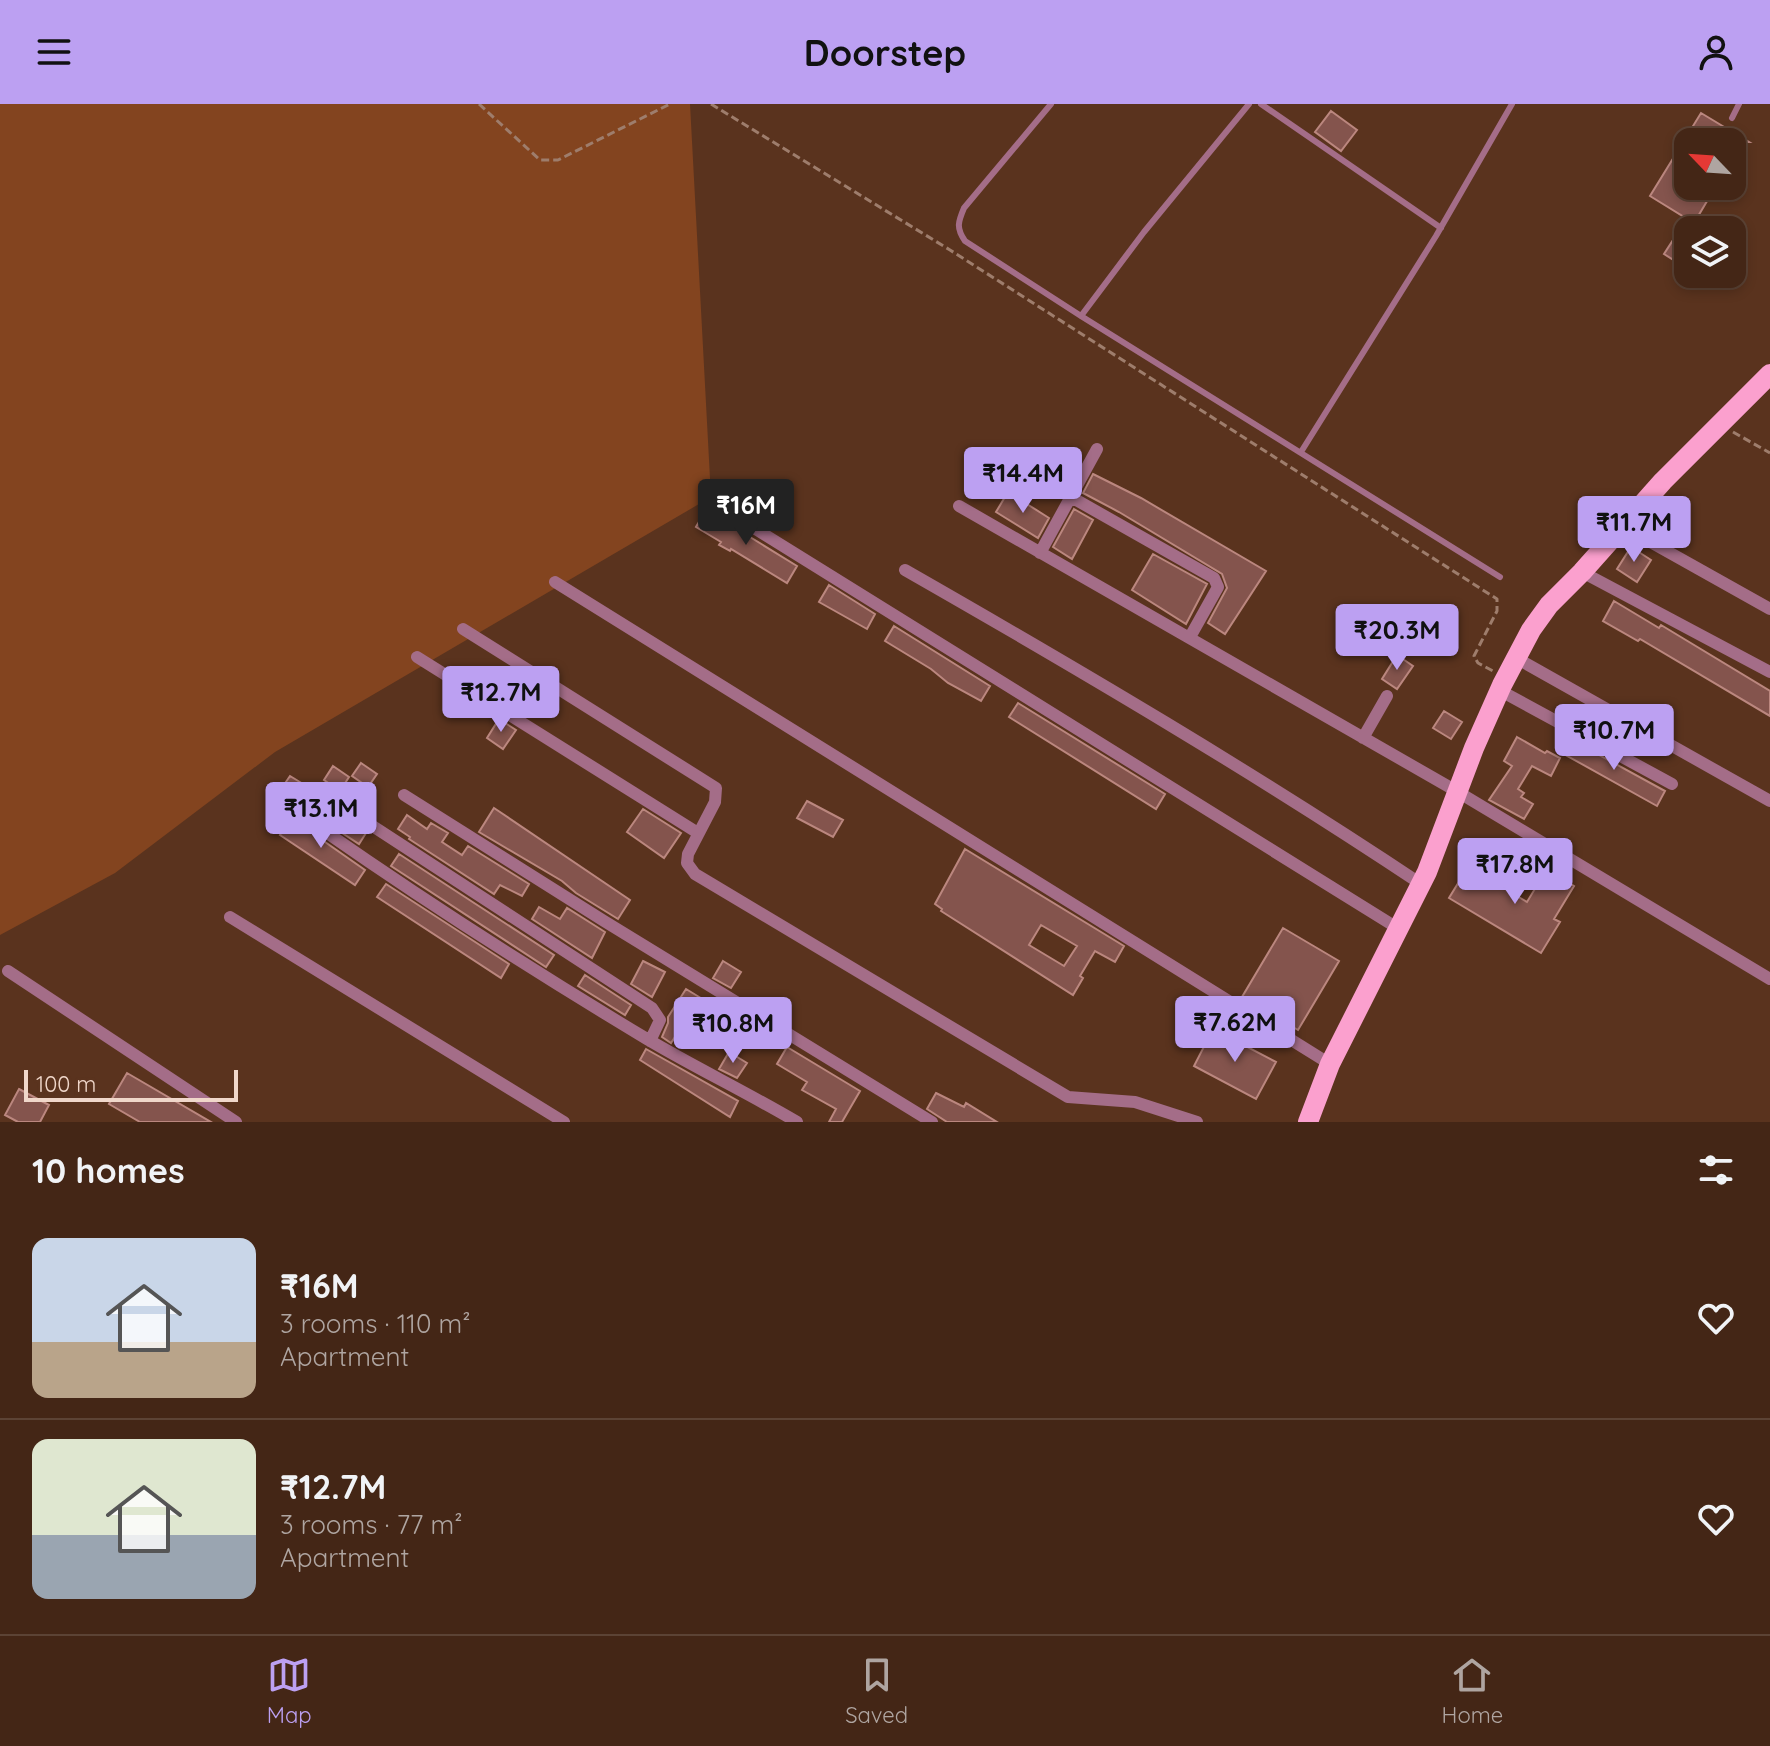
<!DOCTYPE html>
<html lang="en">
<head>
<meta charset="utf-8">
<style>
	:root { --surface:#442616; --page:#4b2e1f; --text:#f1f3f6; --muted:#afa5a1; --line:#5c4335; --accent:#bca0f2 }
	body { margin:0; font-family:Quicksand,sans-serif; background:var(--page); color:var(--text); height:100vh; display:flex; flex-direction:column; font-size:30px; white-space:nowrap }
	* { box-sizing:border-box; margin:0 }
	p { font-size:26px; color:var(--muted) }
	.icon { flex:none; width:44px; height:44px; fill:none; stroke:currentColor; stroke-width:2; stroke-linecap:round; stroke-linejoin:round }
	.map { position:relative; height:1018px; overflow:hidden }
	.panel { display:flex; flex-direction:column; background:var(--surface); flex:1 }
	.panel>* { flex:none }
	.needle { width:52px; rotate:295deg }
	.fabs { position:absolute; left:1674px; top:24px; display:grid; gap:16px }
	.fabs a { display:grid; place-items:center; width:72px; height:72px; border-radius:16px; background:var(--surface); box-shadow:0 4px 12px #0003,0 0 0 2px var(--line); font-size:40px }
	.scale { position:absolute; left:24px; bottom:20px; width:214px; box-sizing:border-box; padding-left:8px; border:4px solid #f0d7ca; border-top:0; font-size:22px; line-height:28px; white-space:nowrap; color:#f0d7ca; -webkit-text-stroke:6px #5a331e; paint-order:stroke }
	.price { position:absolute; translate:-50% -68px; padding:0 18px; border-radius:8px; background:var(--accent); color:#111; font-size:26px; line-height:52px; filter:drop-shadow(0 2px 4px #0008) }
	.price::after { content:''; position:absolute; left:50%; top:48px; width:24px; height:18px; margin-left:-12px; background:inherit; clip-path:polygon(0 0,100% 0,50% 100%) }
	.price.active { background:#222; color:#fff }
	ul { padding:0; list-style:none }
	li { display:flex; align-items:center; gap:24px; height:200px; padding:0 32px }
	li+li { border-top:2px solid var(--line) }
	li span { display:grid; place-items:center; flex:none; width:224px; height:160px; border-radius:16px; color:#555 }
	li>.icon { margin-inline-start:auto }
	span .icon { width:96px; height:96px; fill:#fffc; stroke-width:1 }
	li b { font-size:34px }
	h2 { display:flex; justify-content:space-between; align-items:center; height:96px; padding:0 32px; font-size:34px }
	header { display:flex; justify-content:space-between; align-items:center; height:104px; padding:0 32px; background:var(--accent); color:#111; font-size:36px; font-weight:800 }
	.dock { display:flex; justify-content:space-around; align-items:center; height:112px; border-top:2px solid var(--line); background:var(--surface); font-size:22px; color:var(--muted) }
	.dock a { display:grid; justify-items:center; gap:4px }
	.dock .active { color:var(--accent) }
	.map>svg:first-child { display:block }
	.green { fill:#83441f }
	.building { fill:#84544d; stroke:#bb877f; stroke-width:2; fill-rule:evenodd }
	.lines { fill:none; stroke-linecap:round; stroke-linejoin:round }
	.path { stroke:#9e7d6c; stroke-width:3; stroke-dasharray:8 4; stroke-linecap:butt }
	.service { stroke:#a46d88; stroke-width:6 }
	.minor { stroke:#a46d88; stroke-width:12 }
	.primary { stroke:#fba0ce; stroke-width:20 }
</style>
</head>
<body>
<header><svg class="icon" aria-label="menu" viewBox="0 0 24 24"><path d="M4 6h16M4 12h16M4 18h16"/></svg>Doorstep<svg class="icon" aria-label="person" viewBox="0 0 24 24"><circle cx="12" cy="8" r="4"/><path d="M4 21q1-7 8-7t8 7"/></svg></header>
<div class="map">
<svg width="1770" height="1018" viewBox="0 0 1770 1018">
	<rect width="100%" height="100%" fill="#5a331e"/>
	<path class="green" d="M0,0H690L711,393L275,648L115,769L0,831Z"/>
	<path class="building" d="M1331,7L1357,26L1341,47L1315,28Z
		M1701,9L1749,38H1688V82H1716L1694,119L1650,92Z
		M1675,133L1688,142V154L1683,162L1664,150Z
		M994,348L1009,357L999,374L984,364Z
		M1093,370L1141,394L1266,467L1225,530L1208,519L1227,484L1222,470L1119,408L1083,389Z
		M1008,388L1049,414L1038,434L996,408Z
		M1074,405L1093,416L1072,455L1053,443Z
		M706,406L797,462L787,479L731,445L730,447L719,441L721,438L696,423Z
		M1631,443L1651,456L1637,478L1617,465Z
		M1153,450L1207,480L1186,520L1132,486Z
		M829,481L875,510L867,525L819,498Z
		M1614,497L1659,524L1661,521L1770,587V612L1640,535L1638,537L1603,517Z
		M894,522L990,582L981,597L948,579L931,565L885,537Z
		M1397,551L1413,562L1397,585L1382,575Z
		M1018,599L1165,690L1156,705L1009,613Z
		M1444,607L1462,618L1451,635L1433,624Z
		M499,615L516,626L503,645L487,634Z
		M1517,633L1545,649L1547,647L1560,654L1551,672L1532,662L1518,685L1524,689L1521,693L1533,700L1524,715L1489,696L1512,662L1504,657Z
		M1570,635L1665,687L1657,702L1562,649Z
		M361,659L377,670L368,683L352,672Z
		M333,662L349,673L340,687L324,676Z
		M290,672L308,683L294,703L277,691Z
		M807,697L843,716L833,733L797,714Z
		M494,704L630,796L618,815L576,789L562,777L479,728Z
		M643,705L681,729L664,754L627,728Z
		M331,706L366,729L359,740L324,717Z
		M407,711L427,725L431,719L448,729L442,738L462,751L468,742L529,780L522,792L500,781L494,790L409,735L410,733L398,725Z
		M293,712L314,726L318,733L365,766L355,781L280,731Z
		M965,745L1124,842L1115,858L1095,847L1080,872L1083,874L1073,891L941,807L942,805L935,800ZM1041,821L1077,842L1064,862L1029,841Z
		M399,750L554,851L546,863L391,762Z
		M1468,763L1527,798L1547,765L1574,782L1554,815L1560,818L1541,849L1449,794Z
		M386,780L509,860L501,874L377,793Z
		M539,803L560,815L567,804L605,828L592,854L532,815Z
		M1283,824L1339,857L1298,926L1242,893Z
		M643,857L665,868L652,893L631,880Z
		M723,857L741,868L731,884L713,874Z
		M585,871L631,901L625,911L578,882Z
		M686,885L704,896L691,916L687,914L671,939L662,933L668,919V913Z
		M1213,925L1276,958L1256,995L1194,962Z
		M787,943L860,987L842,1018H829L836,1005L802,986L807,978L777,960Z
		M646,945L738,997L730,1013L640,956Z
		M729,948L747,959L737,974L719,965Z
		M127,969L211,1018H140L109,1000Z
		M19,985L49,1001L40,1018H18L5,1011Z
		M936,989L964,1003L966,999L997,1018H947L927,1005Z"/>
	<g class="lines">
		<path class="path" d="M479,0L540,56H558L670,0
			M711,0L950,146L1497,495V507L1474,552L1478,559L1493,567
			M1733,328L1770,349"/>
		<path class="service" d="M1051,0L964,104C958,118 956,124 965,137L1081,212L1500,473
			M1261,0L1441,124
			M1732,14L1739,0
			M1081,212L1144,128L1249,0
			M1301,348L1436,132L1512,0"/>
		<path class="minor" d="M1071,393L1214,474L1218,483L1190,533
			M959,402L1458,688L1770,875
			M733,411L1399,825
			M1622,422L1770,505
			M1040,449L1097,345
			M905,466C1080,566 1253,668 1421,780
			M1582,468L1770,568
			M555,478L1330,960
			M463,525L716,684L715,698L688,750L687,759L695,770L1068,993L1135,998L1197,1018
			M417,553L698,729
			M1516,554L1770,697
			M1499,586L1672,680
			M1363,634L1387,592
			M325,691L652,904L660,916L650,937
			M404,691L604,817L932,1018
			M323,726C429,800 537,869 647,935C696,964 748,989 797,1018
			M230,813L564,1018
			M8,867L236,1018"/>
		<path class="primary" d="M1308,1018L1330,960L1427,768L1474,644L1502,581L1531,526L1549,501L1582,468L1663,377L1770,270"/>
	</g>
</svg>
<div class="fabs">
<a><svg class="needle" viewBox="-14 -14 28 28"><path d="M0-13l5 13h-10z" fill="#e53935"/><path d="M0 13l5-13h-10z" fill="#afa5a1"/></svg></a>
<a><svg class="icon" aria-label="layers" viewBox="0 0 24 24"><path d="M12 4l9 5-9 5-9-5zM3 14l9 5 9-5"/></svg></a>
</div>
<div class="scale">100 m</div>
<b class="price" style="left:1023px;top:411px">₹14.4M</b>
<b class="price active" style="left:746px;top:443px">₹16M</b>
<b class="price" style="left:1634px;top:460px">₹11.7M</b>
<b class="price" style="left:1397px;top:568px">₹20.3M</b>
<b class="price" style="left:501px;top:630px">₹12.7M</b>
<b class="price" style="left:1614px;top:668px">₹10.7M</b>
<b class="price" style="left:321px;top:746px">₹13.1M</b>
<b class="price" style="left:1515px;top:802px">₹17.8M</b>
<b class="price" style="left:1235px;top:960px">₹7.62M</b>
<b class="price" style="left:733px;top:961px">₹10.8M</b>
</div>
<section class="panel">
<h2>10 homes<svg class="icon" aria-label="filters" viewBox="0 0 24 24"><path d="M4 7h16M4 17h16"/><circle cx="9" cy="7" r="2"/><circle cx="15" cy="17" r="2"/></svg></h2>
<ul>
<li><span style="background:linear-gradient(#c9d6e8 65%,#b9a48a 0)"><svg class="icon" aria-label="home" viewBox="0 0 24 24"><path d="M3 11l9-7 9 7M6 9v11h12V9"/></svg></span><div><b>₹16M</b><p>3 rooms · 110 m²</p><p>Apartment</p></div><svg class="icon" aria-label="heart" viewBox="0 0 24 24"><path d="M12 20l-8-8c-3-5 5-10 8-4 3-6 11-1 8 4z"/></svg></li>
<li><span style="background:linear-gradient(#dfe7d0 60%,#9aa5b1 0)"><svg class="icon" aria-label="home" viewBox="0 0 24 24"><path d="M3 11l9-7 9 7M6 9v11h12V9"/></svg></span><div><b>₹12.7M</b><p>3 rooms · 77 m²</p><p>Apartment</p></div><svg class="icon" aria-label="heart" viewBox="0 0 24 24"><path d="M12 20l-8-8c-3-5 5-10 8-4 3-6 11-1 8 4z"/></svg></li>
</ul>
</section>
<nav class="dock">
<a class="active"><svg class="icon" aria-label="map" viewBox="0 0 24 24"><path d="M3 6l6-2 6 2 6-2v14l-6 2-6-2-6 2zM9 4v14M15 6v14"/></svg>Map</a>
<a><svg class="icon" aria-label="saved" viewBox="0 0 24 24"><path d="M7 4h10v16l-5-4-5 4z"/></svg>Saved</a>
<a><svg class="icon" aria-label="home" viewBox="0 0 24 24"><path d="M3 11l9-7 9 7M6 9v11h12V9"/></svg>Home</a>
</nav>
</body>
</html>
